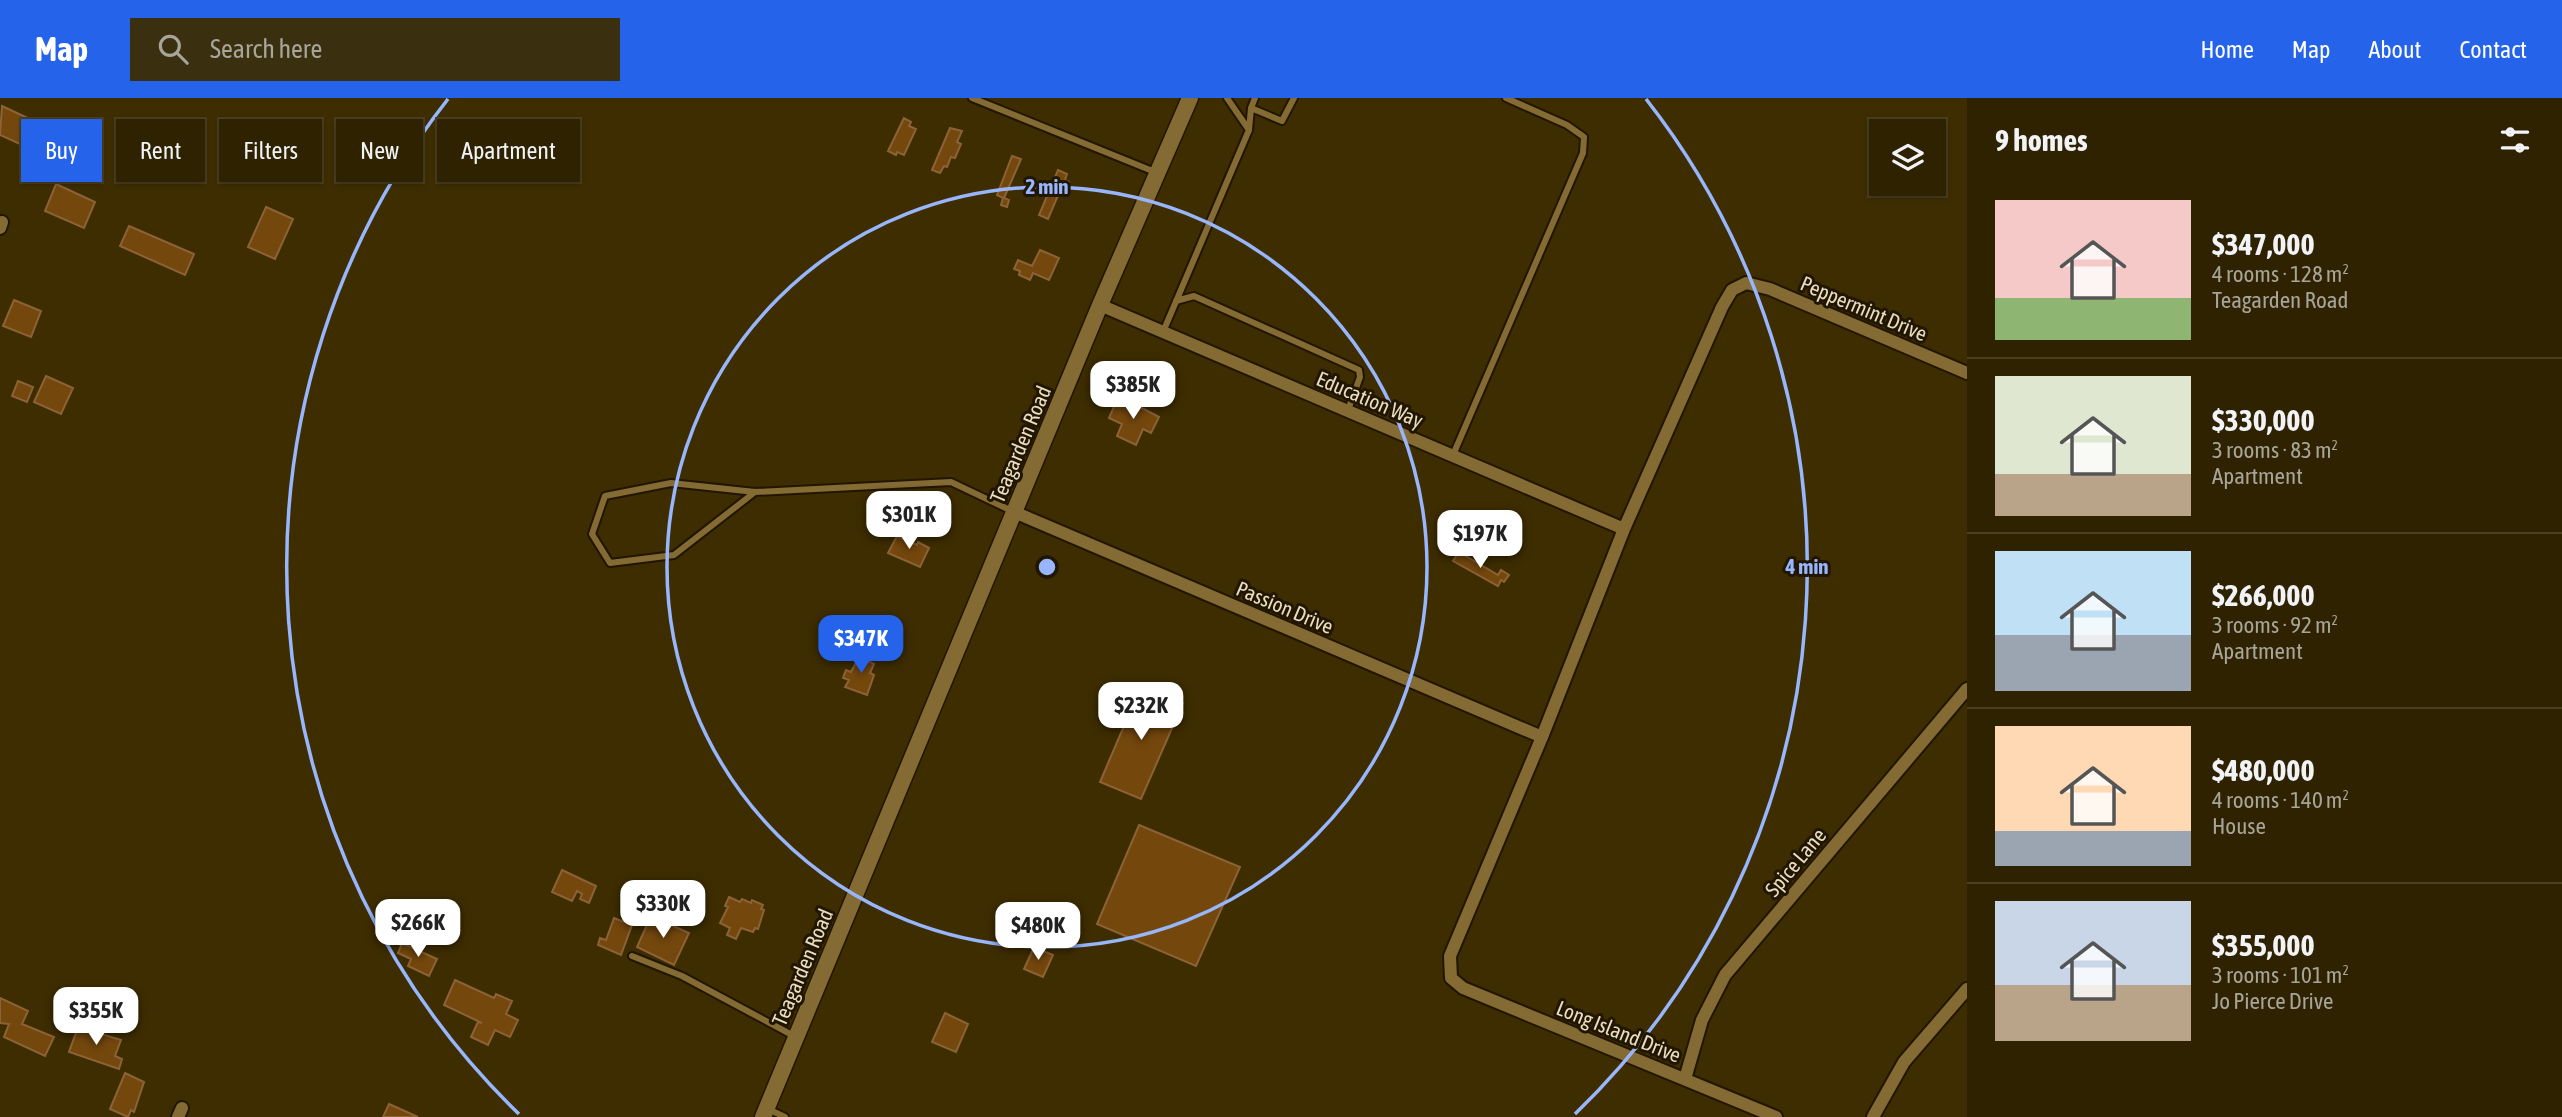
<!DOCTYPE html>
<html lang="en">
<head>
<meta charset="utf-8">
<style>
	:root { --surface:#2e2200; --page:#3a2f0f; --text:#f1f3f6; --muted:#a7a499; --line:#493f22; --accent:#2563eb }
	body { margin:0; font-family:"Asap Condensed",sans-serif; background:var(--page); color:var(--text); height:100vh; display:flex; flex-direction:column; font-size:26px; white-space:nowrap }
	* { box-sizing:border-box; margin:0 }
	p { font-size:23px; color:var(--muted) }
	.icon { flex:none; width:38px; height:38px; fill:none; stroke:currentColor; stroke-width:2; stroke-linecap:round; stroke-linejoin:round }
	.map { position:relative; flex:1; overflow:hidden }
	.details { display:flex; flex-direction:column; background:var(--surface); width:595px }
	.details>* { flex:none }
	.hud { position:absolute; left:21px; top:21px; width:665px; height:63px; display:flex; gap:14px }
	.tools { position:absolute; left:1869px; top:21px; display:grid; gap:14px }
	.tools a { display:grid; place-items:center; width:77px; height:77px; border-radius:0px; background:var(--surface); box-shadow:0 2px 5px #0004,0 0 0 2px var(--line); font-size:35px }
	.price { position:absolute; translate:-50% -60px; padding:0 16px; border-radius:14px; background:#fff; color:#222; font-size:23px; line-height:46px; filter:drop-shadow(0 2px 4px #0008) }
	.price::after { content:''; position:absolute; left:50%; top:42px; width:21px; height:16px; margin-left:-10px; background:inherit; clip-path:polygon(0 0,100% 0,50% 100%) }
	.price.active { background:var(--accent); color:#fff }
	ul { padding:0; list-style:none }
	li { display:flex; align-items:center; gap:21px; height:175px; padding:0 28px }
	li+li { border-top:2px solid var(--line) }
	li span { display:grid; place-items:center; flex:none; width:196px; height:140px; border-radius:0px; color:#555 }
	li>.icon { margin-inline-start:auto }
	span .icon { width:84px; height:84px; fill:#fffc; stroke-width:1 }
	li b { font-size:30px }
	h2 { display:flex; justify-content:space-between; align-items:center; height:84px; padding:0 28px; font-size:30px }
	.chip { padding:0 24px; border-radius:0px; background:var(--surface); box-shadow:0 2px 5px #0004,0 0 0 2px var(--line); font-size:24px; line-height:63px }
	.chip.active { background:var(--accent); color:#fff }
	header { display:flex; align-items:center; gap:42px; box-sizing:border-box; height:98px; padding:0 35px; background:var(--accent); color:#fff }
	header strong { font-size:33px }
	nav { display:flex; gap:38px; margin-inline-start:auto; font-size:24px }
	.search { width:490px; height:63px; background:var(--page); display:flex; align-items:center; gap:18px; box-sizing:border-box; padding:0 24px; border-radius:0px; color:var(--muted); font-size:26px }
	main { display:flex; flex:1; min-height:0 }
	.map>svg:first-child { display:block }
	.building { fill:#74470d; stroke:#8c6237; stroke-width:2 }
	.lines { fill:none; stroke-linecap:round; stroke-linejoin:round }
	.service-casing { stroke:#221600; stroke-width:10 }
	.minor-casing { stroke:#221600; stroke-width:16 }
	.tertiary-casing { stroke:#221600; stroke-width:19 }
	.service { stroke:#846b33; stroke-width:6 }
	.minor { stroke:#846b33; stroke-width:12 }
	.tertiary { stroke:#846b33; stroke-width:16 }
	.ring { fill:none; stroke:#97b6fd; stroke-width:3.5 }
	.labels { text-anchor:middle; dominant-baseline:central; stroke-width:6; stroke-linejoin:round; paint-order:stroke }
	.street-label { font-size:21px; fill:#eaddc1; stroke:#201601 }
	.centre { fill:#97b6fd; stroke:#201601; stroke-width:3.5 }
	.ring-label { font-size:21px; text-anchor:middle; font-weight:bold; fill:#97b6fd; stroke:#201601; stroke-width:6; stroke-linejoin:round; paint-order:stroke }
</style>
</head>
<body>
<header>
<strong>Map</strong>
<div class="search"><svg class="icon" aria-label="search" viewBox="0 0 24 24"><circle cx="10" cy="10" r="6"/><path d="M15 15l6 6"/></svg>Search here</div>
<nav><a>Home</a><a>Map</a><a>About</a><a>Contact</a></nav>
</header>
<main>
<div class="map">
<svg width="1967" height="1019" viewBox="0 0 1967 1019">
	<rect width="100%" height="100%" fill="#3e2d00"/>
	<path class="building" d="M2,8L32,22L20,46L0,37Z
		M904,20L911,24L909,28L916,31L904,57L897,54L896,57L888,53Z
		M950,30L962,33L957,44L961,46L955,60L951,59L947,69L944,68L940,75L932,72Z
		M1012,58L1021,61L1004,100L1009,102L1007,109L1001,107L1003,100L997,97Z
		M1058,72L1067,76L1065,82L1069,84L1067,90L1062,88L1048,121L1039,117Z
		M56,86L95,104L84,130L45,113Z
		M266,109L293,121L275,161L248,149Z
		M129,128L194,156L185,177L120,148Z
		M1040,152L1059,160L1049,182L1033,175L1030,182L1019,177L1020,173L1014,171L1018,162L1032,168Z
		M14,202L41,213L31,239L3,228Z
		M46,278L73,290L61,316L34,304Z
		M18,283L33,289L27,304L12,298Z
		M1125,301L1159,319L1151,335L1143,331L1136,347L1117,338L1122,326L1109,320L1116,304L1121,306Z
		M897,438L917,447L918,444L929,450L920,469L888,455Z
		M1459,454L1498,477L1501,472L1509,477L1504,484L1501,482L1498,488L1453,463Z
		M862,553L871,557L868,563L874,566L870,575L874,577L867,597L845,589L849,582L843,580L846,572L851,574Z
		M1141,588L1183,605L1141,701L1100,684Z
		M1139,727L1240,769L1196,868L1097,826Z
		M562,772L596,788L589,805L580,801L582,796L577,793L572,803L552,794Z
		M729,799L740,804L742,801L751,805L752,802L763,807L761,811L764,812L758,831L755,830L753,834L741,830L736,841L727,837L730,830L720,825L728,809L725,808Z
		M651,818L689,835L674,867L637,849Z
		M614,820L632,827L621,857L598,847L600,840L606,842Z
		M402,845L437,861L429,878L408,868L411,861L398,855Z
		M1034,849L1053,857L1043,879L1024,871Z
		M455,882L494,900L496,896L512,903L506,916L518,922L510,939L495,932L488,947L471,939L478,924L482,925L444,907Z
		M0,900L28,913L22,926L54,939L45,958L4,939L9,926L0,925Z
		M945,915L968,926L956,954L932,944Z
		M78,929L121,942L115,958L122,961L119,971L69,954Z
		M125,975L144,984L134,1014L131,1012L128,1019L110,1011Z
		M389,1006L418,1019H383Z"/>
	<g class="lines">
		<g class="service-casing">
			<path id="service" d="M972,0L1155,74
				M1227,0L1249,32
				M1251,10L1282,23L1294,0
				M1176,203L1194,198L1359,272L1360,279L1348,312
				M1163,234L1249,32L1251,10L1255,0
				M1453,357L1583,55L1584,39L1567,27L1506,0
				M755,394L674,457L610,465L592,436L605,398L671,385L755,394L951,384L1012,413
				M632,858L682,878L794,938
				M768,1011L785,1019"/>
		</g>
		<g class="minor-casing">
			<path id="minor" d="M0,130L2,124
				M1100,207L1624,431
				M1014,414L1542,639
				M1685,981L1702,922L1725,877L1967,591
				M178,1019L182,1010
				M1776,1019L1463,890L1451,880L1450,858L1542,639L1624,431L1722,209L1732,192L1746,185L1770,191L1967,275
				M1873,1019L1904,964L1967,891"/>
		</g>
		<g class="tertiary-casing">
			<path id="tertiary" d="M763,1019L1100,207L1190,0"/>
		</g>
		<use href="#service" class="service"/>
		<use href="#minor" class="minor"/>
		<use href="#tertiary" class="tertiary"/>
	</g>
	<g class="ring">
		<circle cx="1047" cy="469" r="380"/>
		<path d="M519 1016A760 760 0 0 1 448 1M1646 1A760 760 0 0 1 1575 1016"/>
	</g>
	<g class="labels">
		<g class="street-label">
			<text transform="translate(1864 210) rotate(23)">Peppermint Drive</text>
			<text transform="translate(1370 301) rotate(23)">Education Way</text>
			<text transform="translate(1020 346) rotate(-67)">Teagarden Road</text>
			<text transform="translate(1285 509) rotate(23)">Passion Drive</text>
			<text transform="translate(1795 764) rotate(-50)">Spice Lane</text>
			<text transform="translate(802 869) rotate(-67)">Teagarden Road</text>
			<text transform="translate(1619 933) rotate(22)">Long Island Drive</text>
		</g>
	</g>
	<circle cx="1047" cy="469" r="10" class="centre"/>
	<g class="ring-label">
		<text x="1047" y="96">2 min</text>
		<text x="1807" y="476">4 min</text>
	</g>
</svg>
<div class="tools">
<a><svg class="icon" aria-label="layers" viewBox="0 0 24 24"><path d="M12 4l9 5-9 5-9-5zM3 14l9 5 9-5"/></svg></a>
</div>
<b class="price" style="left:1133px;top:323px">$385K</b>
<b class="price" style="left:909px;top:453px">$301K</b>
<b class="price" style="left:1480px;top:472px">$197K</b>
<b class="price active" style="left:861px;top:577px">$347K</b>
<b class="price" style="left:1141px;top:644px">$232K</b>
<b class="price" style="left:663px;top:842px">$330K</b>
<b class="price" style="left:418px;top:861px">$266K</b>
<b class="price" style="left:1038px;top:864px">$480K</b>
<b class="price" style="left:96px;top:949px">$355K</b>
<div class="hud">
<a class="chip active">Buy</a>
<a class="chip">Rent</a>
<a class="chip">Filters</a>
<a class="chip">New</a>
<a class="chip">Apartment</a>
</div>
</div>
<section class="details">
<h2>9 homes<svg class="icon" aria-label="filters" viewBox="0 0 24 24"><path d="M4 7h16M4 17h16"/><circle cx="9" cy="7" r="2"/><circle cx="15" cy="17" r="2"/></svg></h2>
<ul>
<li><span style="background:linear-gradient(#f6c9c9 70%,#8fb573 0)"><svg class="icon" aria-label="home" viewBox="0 0 24 24"><path d="M3 11l9-7 9 7M6 9v11h12V9"/></svg></span><div><b>$347,000</b><p>4 rooms · 128 m²</p><p>Teagarden Road</p></div></li>
<li><span style="background:linear-gradient(#dfe7d0 70%,#b9a48a 0)"><svg class="icon" aria-label="home" viewBox="0 0 24 24"><path d="M3 11l9-7 9 7M6 9v11h12V9"/></svg></span><div><b>$330,000</b><p>3 rooms · 83 m²</p><p>Apartment</p></div></li>
<li><span style="background:linear-gradient(#bfe0f5 60%,#9aa5b1 0)"><svg class="icon" aria-label="home" viewBox="0 0 24 24"><path d="M3 11l9-7 9 7M6 9v11h12V9"/></svg></span><div><b>$266,000</b><p>3 rooms · 92 m²</p><p>Apartment</p></div></li>
<li><span style="background:linear-gradient(#ffd9b3 75%,#9aa5b1 0)"><svg class="icon" aria-label="home" viewBox="0 0 24 24"><path d="M3 11l9-7 9 7M6 9v11h12V9"/></svg></span><div><b>$480,000</b><p>4 rooms · 140 m²</p><p>House</p></div></li>
<li><span style="background:linear-gradient(#c9d6e8 60%,#b9a48a 0)"><svg class="icon" aria-label="home" viewBox="0 0 24 24"><path d="M3 11l9-7 9 7M6 9v11h12V9"/></svg></span><div><b>$355,000</b><p>3 rooms · 101 m²</p><p>Jo Pierce Drive</p></div></li>
</ul>
</section>
</main>
</body>
</html>
